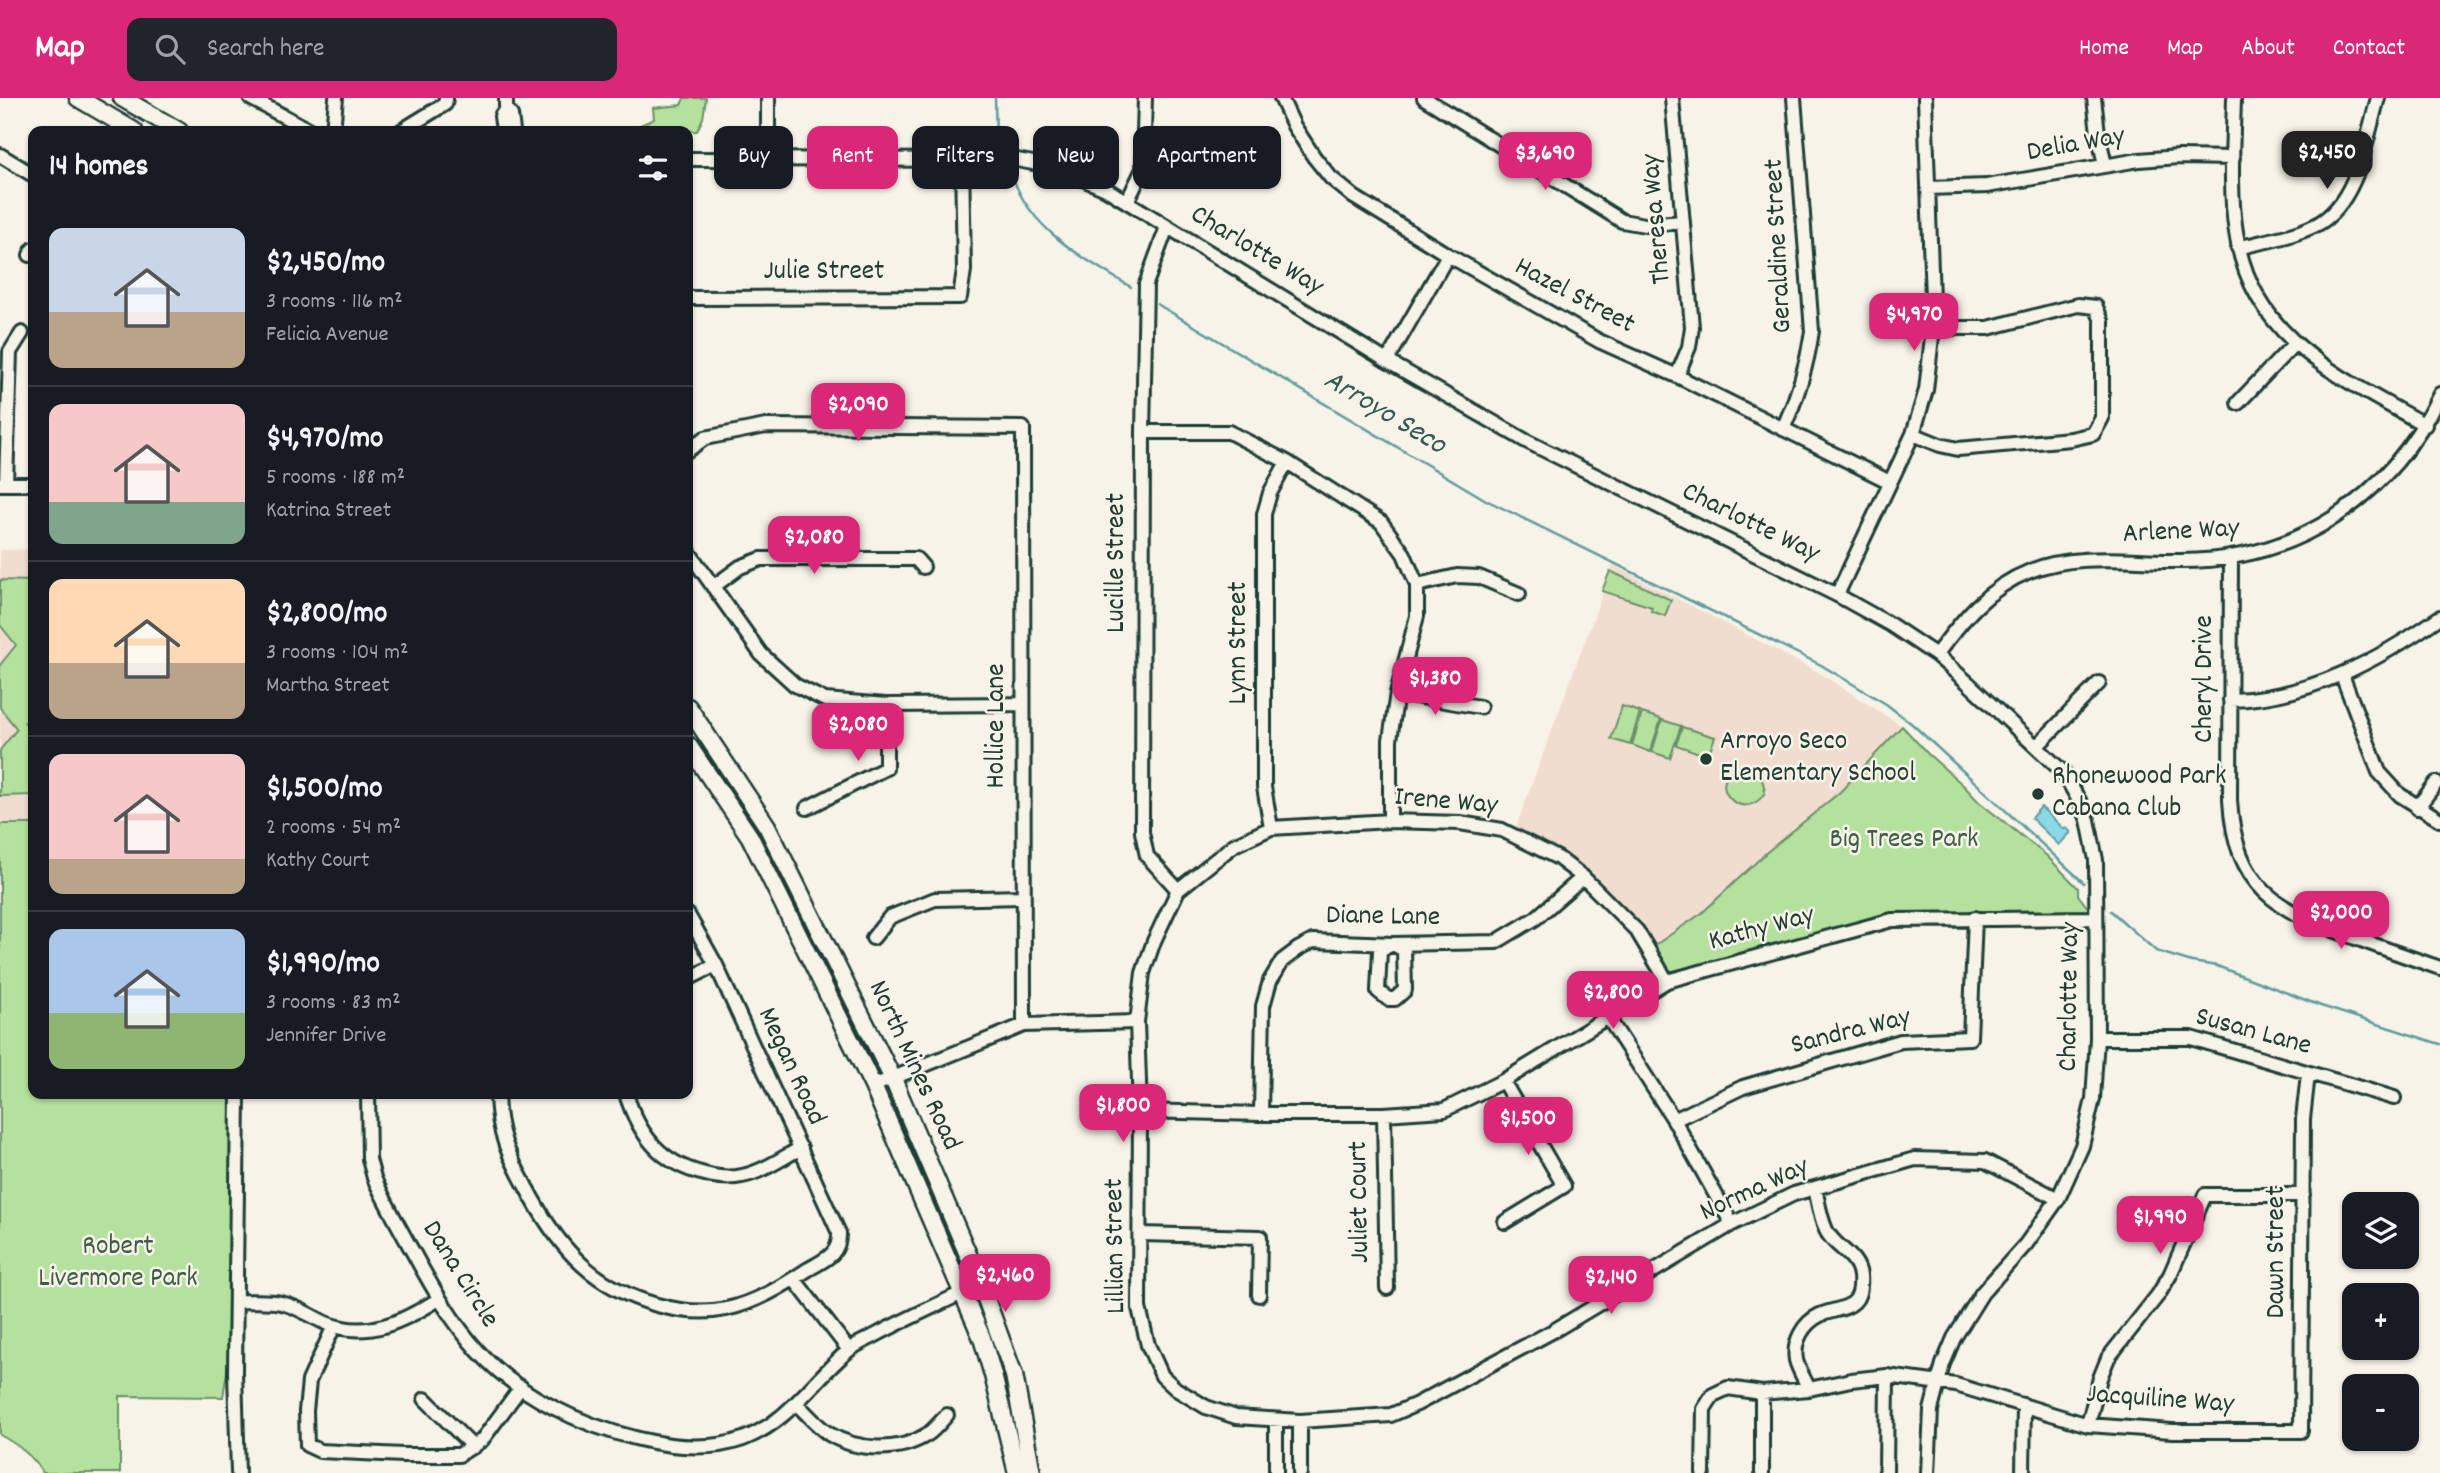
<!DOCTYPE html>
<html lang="en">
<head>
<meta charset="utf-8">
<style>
	:root { --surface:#171b24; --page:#20242c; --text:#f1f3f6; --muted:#9ea1a6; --line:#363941; --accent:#db2777 }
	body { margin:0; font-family:Dekko,sans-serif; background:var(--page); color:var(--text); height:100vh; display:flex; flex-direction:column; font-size:26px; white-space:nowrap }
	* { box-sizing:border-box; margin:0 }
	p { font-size:23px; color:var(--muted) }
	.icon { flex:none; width:38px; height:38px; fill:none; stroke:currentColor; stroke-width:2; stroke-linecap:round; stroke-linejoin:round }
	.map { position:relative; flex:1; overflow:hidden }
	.drawer { position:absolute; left:28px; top:28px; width:665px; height:973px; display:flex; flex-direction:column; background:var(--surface); border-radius:14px; box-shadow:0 2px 5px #0004 }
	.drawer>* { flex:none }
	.hud { position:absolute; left:714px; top:28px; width:665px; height:63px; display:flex; gap:14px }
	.buttons { position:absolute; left:2342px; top:1094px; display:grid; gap:14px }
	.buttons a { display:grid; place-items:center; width:77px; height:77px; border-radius:14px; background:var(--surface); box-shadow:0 2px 5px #0004; font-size:35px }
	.price { position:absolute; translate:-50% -60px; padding:0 16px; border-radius:14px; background:var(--accent); color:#fff; font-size:23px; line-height:46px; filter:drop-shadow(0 2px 4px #0008) }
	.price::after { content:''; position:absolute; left:50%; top:42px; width:21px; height:16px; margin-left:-10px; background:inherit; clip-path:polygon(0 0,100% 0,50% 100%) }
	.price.current { background:#222; color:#fff }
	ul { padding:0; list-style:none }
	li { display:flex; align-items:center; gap:21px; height:175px; padding:0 21px }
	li+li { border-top:2px solid var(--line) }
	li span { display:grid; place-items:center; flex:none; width:196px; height:140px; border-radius:14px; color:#555 }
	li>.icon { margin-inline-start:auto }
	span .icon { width:84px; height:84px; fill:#fffc; stroke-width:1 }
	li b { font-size:30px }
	h2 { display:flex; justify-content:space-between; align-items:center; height:84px; padding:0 21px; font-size:30px }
	.pill { padding:0 24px; border-radius:14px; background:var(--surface); box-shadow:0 2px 5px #0004; font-size:24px; line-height:63px }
	.pill.current { background:var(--accent); color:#fff }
	header { display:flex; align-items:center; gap:42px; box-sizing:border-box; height:98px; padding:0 35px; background:var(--accent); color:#fff }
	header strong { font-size:33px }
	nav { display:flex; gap:38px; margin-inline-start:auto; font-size:24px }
	.search { width:490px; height:63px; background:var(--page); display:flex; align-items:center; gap:18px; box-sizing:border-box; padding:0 24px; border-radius:14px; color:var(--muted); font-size:26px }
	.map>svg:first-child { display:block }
	.built { fill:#f0ddd0 }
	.green { fill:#b5e19e; stroke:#6a8f69; stroke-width:2 }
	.water { fill:#8ad9e7; stroke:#5f9b9f; stroke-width:2 }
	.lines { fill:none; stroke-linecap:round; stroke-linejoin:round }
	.stream { stroke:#5f9b9f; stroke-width:2.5 }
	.minor-casing { stroke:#1f3d34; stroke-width:18 }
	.major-casing { stroke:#1f3d34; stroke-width:21 }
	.minor { stroke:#f7f3e8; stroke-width:12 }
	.major { stroke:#f7f3e8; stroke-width:16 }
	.poi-dot { fill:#1f3d34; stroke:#f7f3e8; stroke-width:2.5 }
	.labels { text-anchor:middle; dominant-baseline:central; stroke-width:5; stroke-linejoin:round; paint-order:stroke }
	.street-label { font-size:28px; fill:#1f3d34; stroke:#f7f3e8 }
	.poi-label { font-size:28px; fill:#1f3d34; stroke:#f7f3e8; text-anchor:start }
	.park-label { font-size:28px; fill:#3d5e49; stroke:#f7f3e8 }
	.water-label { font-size:30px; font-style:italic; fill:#345c58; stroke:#f7f3e8 }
</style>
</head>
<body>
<header>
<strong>Map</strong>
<div class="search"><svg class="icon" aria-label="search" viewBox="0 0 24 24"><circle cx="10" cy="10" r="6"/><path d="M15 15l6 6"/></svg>Search here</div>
<nav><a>Home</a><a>Map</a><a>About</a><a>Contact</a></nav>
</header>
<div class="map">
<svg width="2440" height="1375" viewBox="0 0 2440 1375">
	<rect width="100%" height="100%" fill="#f7f3e8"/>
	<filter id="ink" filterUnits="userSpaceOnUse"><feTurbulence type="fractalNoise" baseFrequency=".0143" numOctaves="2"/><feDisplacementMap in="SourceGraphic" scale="14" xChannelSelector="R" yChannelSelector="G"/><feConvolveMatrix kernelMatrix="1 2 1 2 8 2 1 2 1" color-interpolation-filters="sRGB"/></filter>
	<g filter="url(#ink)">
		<path class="built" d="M33,451V726H0V452Z
			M1613,467L1818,574L1902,628L1840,694L1767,754L1702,815L1648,852L1583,779L1513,737Z"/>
		<path class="green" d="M684,0H706L703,20L697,33H636V29L654,21L653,10L681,7Z
			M1610,473L1671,502L1665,518L1651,513L1652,509L1602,493Z
			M0,482L33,483V616L24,625L33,621V697L0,698V652L17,631L0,610V567L16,547L0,527Z
			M1622,608L1640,614L1630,647L1611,641Z
			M1642,615L1661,621L1650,654L1632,647Z
			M1662,622L1681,628L1670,660L1652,654Z
			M1902,628L1928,656L1963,687L1979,704L2047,758L2078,790V797L2096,820L1892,822L1667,883L1648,852L1702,815L1767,754L1840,694Z
			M1682,629L1715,639L1708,658L1676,647Z
			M1742,668C1758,674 1763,677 1765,695C1741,730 1701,681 1742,668Z
			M0,726H33V996H238V1203L223,1299L120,1298V1375H43C32,1357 18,1347 0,1337Z"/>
		<path class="water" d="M2041,709L2064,731L2066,730L2071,734L2059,747L2031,720Z"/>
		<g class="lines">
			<path class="stream" d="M995,0L996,43
				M1013,79C1029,131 1087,163 1131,189
				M1157,206L1486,402L1821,567L1886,606L1912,626L2084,785
				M2111,813L2156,853L2192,864L2217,868L2321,908L2440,946"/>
			<g class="minor-casing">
				<path id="minor" d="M250,0L311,33
					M1281,0L1294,28L1314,59L1331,80L1354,99L1448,157L1599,243L1677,278L1890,384
					M1424,0L1622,123L1645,127L1683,124
					M1672,0L1692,229L1689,249L1677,278
					M2094,0L2098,35L2105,67
					M2234,0C2233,44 2229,90 2236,134C2251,242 2341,279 2425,327
					M506,11L511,17L513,33
					M333,33L336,0
					M401,33L445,6L446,0
					M503,33L501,18L506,11V0
					M0,57L33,77
					M688,61L1017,62L1054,69L1106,91L1387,263L1526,343L1837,497L1891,527L1936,557L1967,584L2063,674L2081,706L2088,722L2096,762L2097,940L2093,1001L2082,1048L2058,1101L2026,1146L1982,1195L1954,1240L1943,1266L1931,1312L1928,1375
					M768,62V0
					M1928,90L1987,88L2139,62L2179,59L2233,60
					M1127,104L1143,71L1145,0
					M1167,129L1146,186L1143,334L1142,734L1147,758L1178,792
					M2238,150C2264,143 2292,139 2316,127C2358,105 2366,41 2378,0
					M30,157L33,151
					M688,200L960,199L964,172L962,62
					M1387,263L1448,157
					M2238,305L2294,246
					M1783,331C1798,298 1807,268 1812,233L1794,0
					M1143,334H1229L1287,364L1381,424L1404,456L1417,487V518L1397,595L1390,642V723
					M1913,336L1940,347L1958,351L2071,341L2093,336L2102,320V223L2096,209L2078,207L1988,230H1933
					M688,352L705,340L766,328L1023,330L1024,927
					M0,386H33
					M6,386L10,254L22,235
					M688,453L761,556L795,587L825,602L886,607L1023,606
					M2231,461L2230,702C2235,789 2276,813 2353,839C2382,850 2411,860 2440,870
					M1417,487L1457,478L1479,479L1519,496
					M713,489L740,469L761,461H916L923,469
					M1837,497L1913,336L1926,292L1933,230L1925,0
					M1936,557C1962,522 1987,490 2030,473C2075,455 2130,463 2178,463C2295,464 2389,402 2440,296
					M2342,577L2379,674L2400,697L2440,722
					M1397,595L1480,609
					M2230,602C2307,601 2379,562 2440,519
					M2037,648L2099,585
					M807,710L886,670V607
					M2417,710L2436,685
					M1271,730L1264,689V416L1270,395L1287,364
					M873,840L890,819L935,801L1023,799
					M1393,846L1404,852L1405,892L1395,901H1388L1378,893L1380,852Z
					M688,881L716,867
					M1667,883L1637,833L1583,779L1558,760L1502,732L1460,725L1390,723L1271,730L1234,747L1178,792L1154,843L1143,875L1137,924L1140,1013L1139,1210L1148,1247L1162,1278L1176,1291L1206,1309L1236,1319L1300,1323L1391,1317L1417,1306L1555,1232L1732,1126L1794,1096L1915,1061L1985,1063L2058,1101
					M1607,918L1674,1022L1732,1126
					M2097,940H2191L2394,1000
					M1503,983L1564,1088L1505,1124
					M873,988L1024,927L1137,924
					M368,996L369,1061L374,1080C386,1106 400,1131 414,1156C432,1189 452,1224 478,1253C519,1298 580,1327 639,1341C672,1349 710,1353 743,1341C789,1324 813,1282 848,1253C856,1246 867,1242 876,1237C904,1222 933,1209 962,1195
					M497,996C498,1041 511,1061 532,1100C562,1154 596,1190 657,1207C679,1213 704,1216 726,1211C755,1205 783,1188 807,1172C824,1162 840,1157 839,1135L716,867L688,817
					M626,996C639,1037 661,1066 705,1076C716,1079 730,1081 742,1078C763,1074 782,1060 801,1050
					M1140,1013L1261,1016H1384L1444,1012L1503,983L1667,883L1892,822L2096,820
					M1261,1016L1263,908L1270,883L1282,863L1298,851L1313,843L1393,846L1496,844L1536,820L1583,779
					M1384,1016L1387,1190
					M1674,1022L1743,989L1901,943L1970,940L1975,820
					M1140,1136L1260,1139L1259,1197
					M794,1181L849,1252
					M238,1203C252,1204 268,1202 281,1205C297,1208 312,1219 326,1225C368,1242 404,1223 439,1201
					M334,1228L309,1283L306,1313L307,1347L320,1353L403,1357H459L482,1342L521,1289
					M1809,1291C1805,1282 1798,1271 1796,1262C1793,1244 1803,1225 1820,1217C1842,1208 1863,1213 1860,1178C1858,1156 1834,1150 1826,1132C1820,1119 1818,1103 1815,1090
					M425,1301L473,1349
					M797,1306C807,1316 817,1328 829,1336C857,1353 899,1355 928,1336C935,1331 941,1323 947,1317
					M1276,1323V1375
					M1300,1323V1375
					M2088,1327L2100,1280L2108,1260L2158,1197L2170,1177L2205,1097H2303
					M238,1375L235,1274L238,996
					M1703,1375L1704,1311L1713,1297L1728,1290L1762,1295L1809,1291L1851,1282L1887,1278L1956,1287L2088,1327L2172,1333H2301L2303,1021L2308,976
					M1762,1375V1295
					M1886,1375L1887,1278
					M2023,1375L2024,1307"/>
			</g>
			<g class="major-casing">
				<path id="major" d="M78,0L134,33
					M122,0L179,33
					M688,609L767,728L893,981L981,1187L1014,1277L1032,1375
					M688,647L750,739L873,988L982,1240L993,1277L1017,1375"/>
			</g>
			<use href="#minor" class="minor"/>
			<use href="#major" class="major"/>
		</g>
	</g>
	<g class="poi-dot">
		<circle cx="1706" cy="661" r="7"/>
		<circle cx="2038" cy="696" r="7"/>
	</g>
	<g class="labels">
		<g class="street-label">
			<text transform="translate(2076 48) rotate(-10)">Delia Way</text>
			<text transform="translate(1658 121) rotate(-95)">Theresa Way</text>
			<text transform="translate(1780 148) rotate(-93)">Geraldine Street</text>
			<text transform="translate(1256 154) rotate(31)">Charlotte Way</text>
			<text x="824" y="175">Julie Street</text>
			<text transform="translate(1574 199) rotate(28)">Hazel Street</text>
			<text transform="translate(1750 426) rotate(26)">Charlotte Way</text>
			<text transform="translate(2181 435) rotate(-3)">Arlene Way</text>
			<text transform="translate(1118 465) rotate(-90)">Lucille Street</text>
			<text transform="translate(1240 545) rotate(-90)">Lynn Street</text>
			<text transform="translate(2206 581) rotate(-90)">Cheryl Drive</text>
			<text transform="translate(998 628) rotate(-90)">Hollice Lane</text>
			<text transform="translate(1446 705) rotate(5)">Irene Way</text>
			<text transform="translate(1383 820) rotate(1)">Diane Lane</text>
			<text transform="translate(1762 832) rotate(-15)">Kathy Way</text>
			<text transform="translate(2071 899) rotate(-89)">Charlotte Way</text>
			<text transform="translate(1851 935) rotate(-14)">Sandra Way</text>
			<text transform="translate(2253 935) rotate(15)">Susan Lane</text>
			<text transform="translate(913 968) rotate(65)">North Mines Road</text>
			<text transform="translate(790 969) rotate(65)">Megan Road</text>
			<text transform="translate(1755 1093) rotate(-25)">Norma Way</text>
			<text transform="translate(1361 1104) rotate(-91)">Juliet Court</text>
			<text transform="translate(1117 1148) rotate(-91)">Lillian Street</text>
			<text transform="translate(2278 1154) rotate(-90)">Dawn Street</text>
			<text transform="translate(459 1177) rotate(58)">Dana Circle</text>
			<text transform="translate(2160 1303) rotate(4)">Jacquiline Way</text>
		</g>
		<g class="poi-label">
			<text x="1720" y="645">Arroyo Seco<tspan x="1720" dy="32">Elementary School</tspan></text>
			<text x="2052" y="680">Rhonewood Park<tspan x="2052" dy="32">Cabana Club</tspan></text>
		</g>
		<g class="park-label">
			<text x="1904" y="743">Big Trees Park</text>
			<text x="118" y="1150">Robert<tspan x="118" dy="32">Livermore Park</tspan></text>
		</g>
		<g class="water-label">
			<text transform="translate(1384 316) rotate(31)">Arroyo Seco</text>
		</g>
	</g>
</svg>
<div class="buttons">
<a><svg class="icon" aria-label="layers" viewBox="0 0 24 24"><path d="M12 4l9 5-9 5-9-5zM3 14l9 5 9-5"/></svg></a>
<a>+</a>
<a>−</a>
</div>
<b class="price current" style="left:2327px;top:93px">$2,450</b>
<b class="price" style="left:1545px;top:94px">$3,690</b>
<b class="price" style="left:1914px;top:255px">$4,970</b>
<b class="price" style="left:858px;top:345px">$2,090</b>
<b class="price" style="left:814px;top:478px">$2,080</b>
<b class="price" style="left:1435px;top:619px">$1,380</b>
<b class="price" style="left:858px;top:665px">$2,080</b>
<b class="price" style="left:2341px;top:853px">$2,000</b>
<b class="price" style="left:1613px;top:933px">$2,800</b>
<b class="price" style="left:1123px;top:1046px">$1,800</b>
<b class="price" style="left:1528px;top:1059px">$1,500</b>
<b class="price" style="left:2160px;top:1158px">$1,990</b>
<b class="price" style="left:1005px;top:1216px">$2,460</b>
<b class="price" style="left:1611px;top:1218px">$2,140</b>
<div class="hud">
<a class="pill">Buy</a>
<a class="pill current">Rent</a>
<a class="pill">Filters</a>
<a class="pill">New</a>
<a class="pill">Apartment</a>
</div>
<section class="drawer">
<h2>14 homes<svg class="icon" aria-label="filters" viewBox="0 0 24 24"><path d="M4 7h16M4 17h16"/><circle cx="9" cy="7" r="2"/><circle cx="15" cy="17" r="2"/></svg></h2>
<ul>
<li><span style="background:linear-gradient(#c9d6e8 60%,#b9a48a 0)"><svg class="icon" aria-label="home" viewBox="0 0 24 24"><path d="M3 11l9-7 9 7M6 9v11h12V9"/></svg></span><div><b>$2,450/mo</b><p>3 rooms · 116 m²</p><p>Felicia Avenue</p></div></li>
<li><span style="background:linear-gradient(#f6c9c9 70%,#7fa58c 0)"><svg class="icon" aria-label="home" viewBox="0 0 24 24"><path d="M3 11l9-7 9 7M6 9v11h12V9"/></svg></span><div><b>$4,970/mo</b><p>5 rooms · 188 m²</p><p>Katrina Street</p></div></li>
<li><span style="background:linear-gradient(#ffd9b3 60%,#b9a48a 0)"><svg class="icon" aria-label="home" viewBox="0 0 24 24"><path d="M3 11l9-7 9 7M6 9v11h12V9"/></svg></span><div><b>$2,800/mo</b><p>3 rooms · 104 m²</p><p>Martha Street</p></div></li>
<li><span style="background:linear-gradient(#f6c9c9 75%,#b9a48a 0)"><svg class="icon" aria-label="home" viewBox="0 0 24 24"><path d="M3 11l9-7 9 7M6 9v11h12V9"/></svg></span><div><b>$1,500/mo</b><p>2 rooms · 54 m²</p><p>Kathy Court</p></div></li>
<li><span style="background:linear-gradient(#a9c7e8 60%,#8fb573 0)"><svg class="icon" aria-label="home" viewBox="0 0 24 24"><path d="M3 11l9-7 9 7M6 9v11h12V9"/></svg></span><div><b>$1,990/mo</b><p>3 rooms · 83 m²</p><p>Jennifer Drive</p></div></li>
</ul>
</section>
</div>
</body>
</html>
